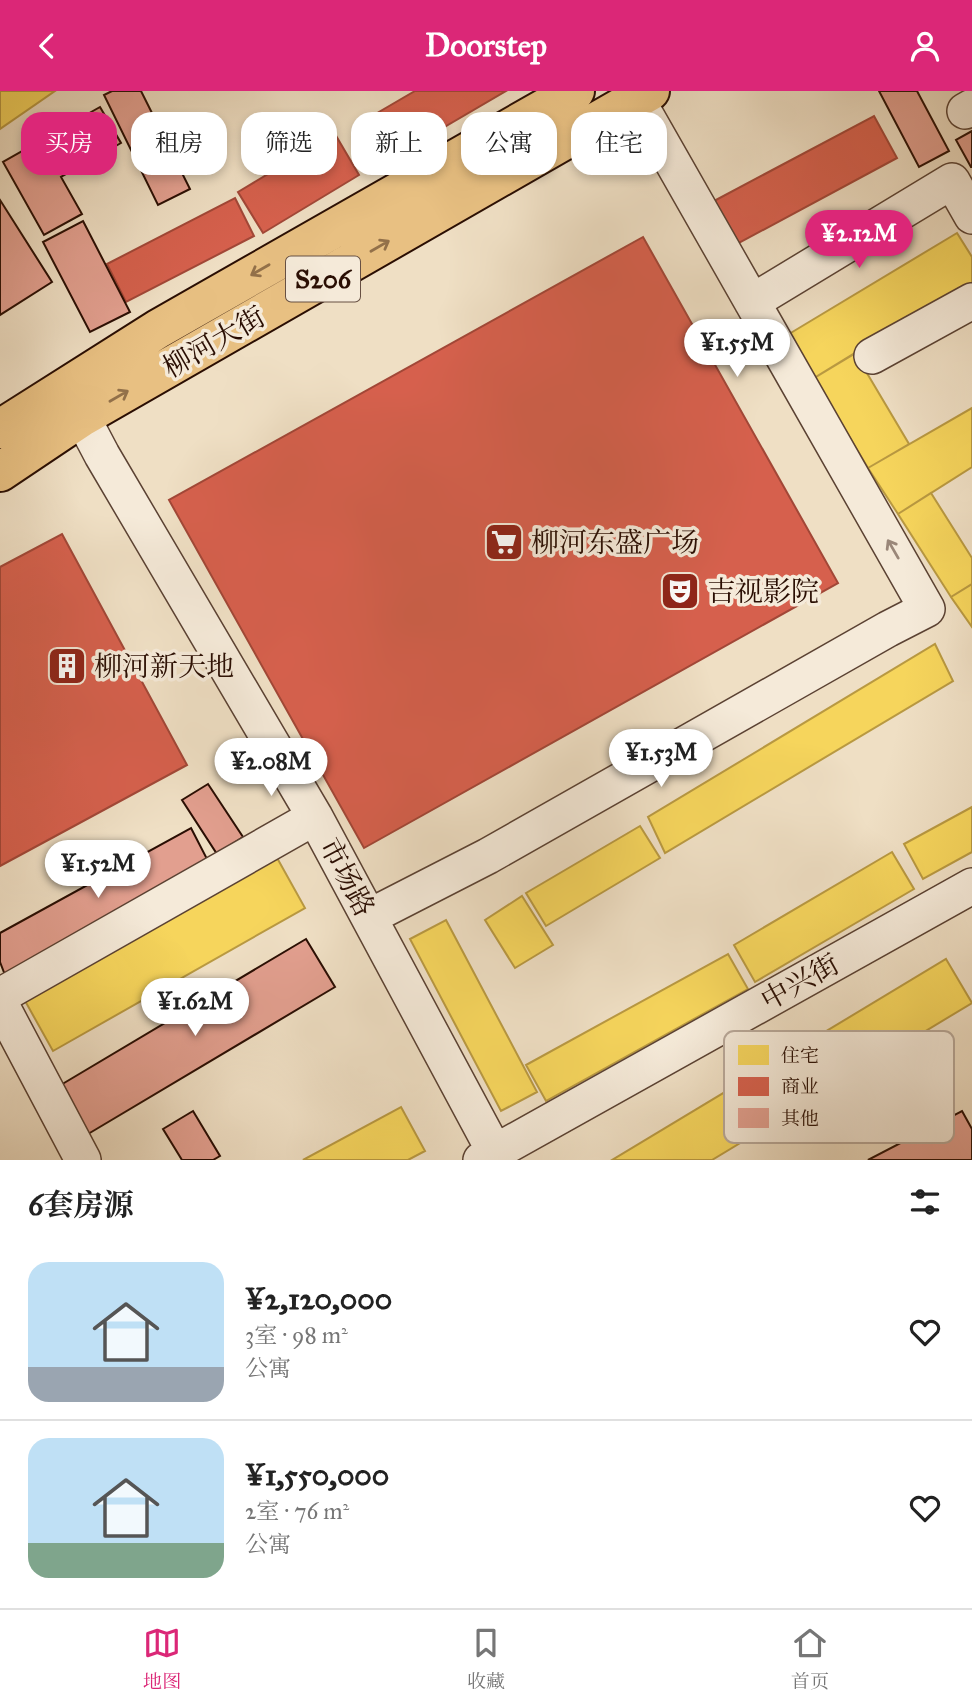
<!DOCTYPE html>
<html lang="zh">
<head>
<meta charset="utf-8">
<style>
	:root { --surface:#fff; --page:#f2f2f2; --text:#222; --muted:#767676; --line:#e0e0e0; --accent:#db2777 }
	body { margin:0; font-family:"IM FELL Great Primer","Noto Serif SC",serif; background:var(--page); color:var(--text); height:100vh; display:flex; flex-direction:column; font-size:26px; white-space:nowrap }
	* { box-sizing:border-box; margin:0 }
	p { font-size:23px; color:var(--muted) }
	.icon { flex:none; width:38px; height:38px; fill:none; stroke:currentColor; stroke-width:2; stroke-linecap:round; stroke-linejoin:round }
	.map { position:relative; height:1069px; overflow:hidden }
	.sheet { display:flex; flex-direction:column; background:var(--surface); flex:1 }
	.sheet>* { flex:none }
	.guide { position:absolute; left:21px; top:21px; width:931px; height:63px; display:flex; gap:14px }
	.price { position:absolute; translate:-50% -60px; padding:0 16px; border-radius:24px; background:#fff; color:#222; font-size:23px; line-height:46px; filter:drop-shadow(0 2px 4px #0008) }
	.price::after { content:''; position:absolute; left:50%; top:42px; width:21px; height:16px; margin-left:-10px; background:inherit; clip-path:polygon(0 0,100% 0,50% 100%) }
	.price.selected { background:var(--accent); color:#fff }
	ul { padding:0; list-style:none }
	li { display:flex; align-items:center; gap:21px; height:175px; padding:0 28px }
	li+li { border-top:2px solid var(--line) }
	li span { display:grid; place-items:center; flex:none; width:196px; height:140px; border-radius:21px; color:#555 }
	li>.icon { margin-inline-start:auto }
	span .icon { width:84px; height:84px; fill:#fffc; stroke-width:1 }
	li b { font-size:30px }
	h2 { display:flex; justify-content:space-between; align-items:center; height:84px; padding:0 28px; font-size:30px }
	.tag { padding:0 24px; border-radius:21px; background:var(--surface); box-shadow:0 4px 10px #0003; font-size:24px; line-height:63px }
	.tag.selected { background:var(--accent); color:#fff }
	header { display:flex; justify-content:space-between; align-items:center; height:91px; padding:0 28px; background:var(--accent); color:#fff; font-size:32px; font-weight:800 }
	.tabs { display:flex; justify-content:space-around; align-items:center; height:98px; border-top:2px solid var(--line); background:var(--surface); font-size:19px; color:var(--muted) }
	.tabs a { display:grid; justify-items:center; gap:4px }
	.tabs .selected { color:var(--accent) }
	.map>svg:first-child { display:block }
	.homes { fill:#f6d55c; stroke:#b99941; stroke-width:2 }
	.shops { fill:#d6604d; stroke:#a24737; stroke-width:2 }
	.building { fill:#e29f8f; stroke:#2a0e03; stroke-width:2 }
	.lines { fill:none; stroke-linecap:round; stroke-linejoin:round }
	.minor-casing { stroke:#5b4233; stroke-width:38 }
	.major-casing { stroke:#2a0e03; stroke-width:42 }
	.minor { stroke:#f5ead9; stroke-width:35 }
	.major { stroke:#e8c082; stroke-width:38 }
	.oneway { stroke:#927049 }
	.oneway2 { stroke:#9a8779 }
	.labels { text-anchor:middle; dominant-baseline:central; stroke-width:7; stroke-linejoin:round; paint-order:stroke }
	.shield { fill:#f5ead9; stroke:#675043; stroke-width:2 }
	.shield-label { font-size:26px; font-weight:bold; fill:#2a0e03 }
	.street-label { font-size:28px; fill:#2a0e03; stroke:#f5ead9 }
	.poi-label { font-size:28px; fill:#2a0e03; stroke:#f5ead9; text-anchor:start }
	.key { fill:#f5ead9; stroke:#b8a899; stroke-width:2 }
	.key-label { font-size:19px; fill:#2a0e03 }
</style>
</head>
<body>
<header><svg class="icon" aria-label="back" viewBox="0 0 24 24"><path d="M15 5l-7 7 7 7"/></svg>Doorstep<svg class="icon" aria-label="person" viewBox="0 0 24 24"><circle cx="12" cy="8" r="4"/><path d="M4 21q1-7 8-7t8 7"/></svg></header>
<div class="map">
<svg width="972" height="1069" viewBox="0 0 972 1069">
	<rect width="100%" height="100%" fill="#efdfc4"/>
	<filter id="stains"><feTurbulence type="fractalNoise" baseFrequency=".00286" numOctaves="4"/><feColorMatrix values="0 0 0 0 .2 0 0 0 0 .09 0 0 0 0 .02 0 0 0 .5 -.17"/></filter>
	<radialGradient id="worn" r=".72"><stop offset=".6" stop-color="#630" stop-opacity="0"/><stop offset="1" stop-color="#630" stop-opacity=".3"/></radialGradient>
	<path class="homes" d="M0,0H55L0,38Z
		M957,142L972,166V192L814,287L789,243Z
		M855,262L909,353L868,377L814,287Z
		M972,317V376L898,423L868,377Z
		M931,402L972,467V493L951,506L898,423Z
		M972,493V536L951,506Z
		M935,553L953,590L665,762L648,726Z
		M972,716V761L923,788L904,753Z
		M640,735L660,767L546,835L526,802Z
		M892,761L914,798L755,891L734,854Z
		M276,765L305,817L53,960L24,908Z
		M522,805L553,854L515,877L485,829Z
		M446,829L537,1001L501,1020L410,848Z
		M728,863L748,898L546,1010L526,974Z
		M946,868L972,912L712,1069H612Z
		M401,1016L425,1060L408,1069H303Z"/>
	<path class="shops" d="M415,0H506L383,72L360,32Z
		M874,25L897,67L737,153L714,110Z
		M335,43L359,84L263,142L238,101Z
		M235,107L254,145L126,211L107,173Z
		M643,146L838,492L364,757L169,409Z
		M62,443L187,674L0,775V476Z"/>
	<path class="building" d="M112,0H141L190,98L158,114L104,4Z
		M879,0H917L949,60L919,76Z
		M100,16L121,52L61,86L82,123L44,144L3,71Z
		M972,40V76H971L956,49Z
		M0,109L52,191L0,224Z
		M83,130L130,221L90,241L43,151Z
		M208,693L243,746L217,763L182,709Z
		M191,737L207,768L5,884L0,871V842Z
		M306,848L335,896L83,1046L54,998Z
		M193,1020L220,1065L213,1069H182L163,1038Z
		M962,1020L972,1038V1069H868Z"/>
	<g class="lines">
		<g class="minor-casing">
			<path id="minor" d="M965,20L972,16
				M752,211L952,90L972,125
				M872,265L972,210
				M82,326L102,364L315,726L499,1069
				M369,826L488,765L888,538L927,518L636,7
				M0,905L315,726
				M0,912L83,1069
				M481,1069L972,795"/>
		</g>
		<g class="major-casing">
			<path id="major" d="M0,338L158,238L575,0
				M0,381L82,326L650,0"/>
		</g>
		<use href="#minor" class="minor"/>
		<use href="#major" class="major"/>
	</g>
	<defs><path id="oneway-shaft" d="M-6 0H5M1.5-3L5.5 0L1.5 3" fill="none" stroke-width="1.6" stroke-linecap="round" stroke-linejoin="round" transform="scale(1.75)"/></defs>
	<g class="oneway">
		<use href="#oneway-shaft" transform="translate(380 155) rotate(-30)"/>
		<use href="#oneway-shaft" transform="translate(260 179) rotate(150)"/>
		<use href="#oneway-shaft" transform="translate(119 305) rotate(-30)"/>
	</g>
	<use class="oneway2" href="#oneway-shaft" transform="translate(893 458) rotate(-120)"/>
	<defs>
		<g id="supermarket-square" transform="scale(2.0125)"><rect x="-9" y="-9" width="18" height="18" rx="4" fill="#8f2418" stroke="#f5ead9"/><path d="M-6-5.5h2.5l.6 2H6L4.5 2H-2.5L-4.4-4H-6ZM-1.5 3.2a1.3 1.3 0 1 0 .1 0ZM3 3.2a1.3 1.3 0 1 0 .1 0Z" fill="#fff"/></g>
		<g id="theatre-square" transform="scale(2.0125)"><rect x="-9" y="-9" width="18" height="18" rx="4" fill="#8f2418" stroke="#f5ead9"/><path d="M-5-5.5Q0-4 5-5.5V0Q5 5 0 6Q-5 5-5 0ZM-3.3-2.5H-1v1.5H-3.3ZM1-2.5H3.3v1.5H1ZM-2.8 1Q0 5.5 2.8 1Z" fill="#fff"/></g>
		<g id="building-square" transform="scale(2.0125)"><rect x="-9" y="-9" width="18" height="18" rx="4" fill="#8f2418" stroke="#f5ead9"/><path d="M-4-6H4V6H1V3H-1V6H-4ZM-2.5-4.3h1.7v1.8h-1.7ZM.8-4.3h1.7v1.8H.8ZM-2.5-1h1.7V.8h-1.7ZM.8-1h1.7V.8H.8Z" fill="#fff"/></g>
	</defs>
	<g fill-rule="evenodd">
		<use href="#supermarket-square" x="504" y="451"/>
		<use href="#theatre-square" x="680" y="500"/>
		<use href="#building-square" x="67" y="575"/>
	</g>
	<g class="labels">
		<rect class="shield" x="286" y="165.5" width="74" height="45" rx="5"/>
		<g class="shield-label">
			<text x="323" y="188">S206</text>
		</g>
		<g class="street-label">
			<text transform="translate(214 251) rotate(-30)">柳河大街</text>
			<text transform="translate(347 786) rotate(62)">市场路</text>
			<text transform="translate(800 891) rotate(-29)">中兴街</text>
		</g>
		<g class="poi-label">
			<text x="531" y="451">柳河东盛广场</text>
			<text x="707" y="500">吉视影院</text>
			<text x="94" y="575">柳河新天地</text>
		</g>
	</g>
	<rect x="724" y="940" width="230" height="112" rx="10" class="key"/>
	<rect x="738" y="954" width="31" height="20" fill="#f6d55c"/>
	<rect x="738" y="986" width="31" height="19" fill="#d6604d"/>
	<rect x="738" y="1017" width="31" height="20" fill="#e29f8f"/>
	<g class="key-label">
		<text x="781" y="971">住宅</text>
		<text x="781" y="1002">商业</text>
		<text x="781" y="1034">其他</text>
	</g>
	<rect width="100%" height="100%" filter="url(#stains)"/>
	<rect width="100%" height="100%" fill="url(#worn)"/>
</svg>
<b class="price selected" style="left:859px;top:179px">¥2.12M</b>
<b class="price" style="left:737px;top:288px">¥1.55M</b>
<b class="price" style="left:661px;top:698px">¥1.53M</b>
<b class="price" style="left:271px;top:707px">¥2.08M</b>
<b class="price" style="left:98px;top:809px">¥1.52M</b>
<b class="price" style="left:195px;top:947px">¥1.62M</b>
<div class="guide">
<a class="tag selected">买房</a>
<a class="tag">租房</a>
<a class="tag">筛选</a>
<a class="tag">新上</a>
<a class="tag">公寓</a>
<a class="tag">住宅</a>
</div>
</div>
<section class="sheet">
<h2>6套房源<svg class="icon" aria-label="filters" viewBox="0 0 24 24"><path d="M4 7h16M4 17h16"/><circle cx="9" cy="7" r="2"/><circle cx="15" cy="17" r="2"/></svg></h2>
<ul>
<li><span style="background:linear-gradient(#bfe0f5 75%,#9aa5b1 0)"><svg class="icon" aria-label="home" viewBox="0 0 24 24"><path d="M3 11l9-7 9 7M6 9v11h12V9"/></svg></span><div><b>¥2,120,000</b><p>3室 · 98 m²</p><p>公寓</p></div><svg class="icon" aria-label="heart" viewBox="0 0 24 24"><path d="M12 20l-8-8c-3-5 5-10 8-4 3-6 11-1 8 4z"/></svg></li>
<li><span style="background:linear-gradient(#bfe0f5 75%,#7fa58c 0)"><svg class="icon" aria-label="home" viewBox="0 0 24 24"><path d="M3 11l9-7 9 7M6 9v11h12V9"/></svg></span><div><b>¥1,550,000</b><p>2室 · 76 m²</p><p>公寓</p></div><svg class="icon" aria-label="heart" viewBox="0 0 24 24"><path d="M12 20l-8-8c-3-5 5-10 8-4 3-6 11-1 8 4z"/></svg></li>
</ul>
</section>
<nav class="tabs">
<a class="selected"><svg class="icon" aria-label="map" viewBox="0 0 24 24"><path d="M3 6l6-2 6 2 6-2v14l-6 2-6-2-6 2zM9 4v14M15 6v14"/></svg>地图</a>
<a><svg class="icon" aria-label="saved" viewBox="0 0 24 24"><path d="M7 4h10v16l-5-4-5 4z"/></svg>收藏</a>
<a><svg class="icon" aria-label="home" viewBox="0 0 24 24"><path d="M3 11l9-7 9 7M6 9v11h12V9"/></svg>首页</a>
</nav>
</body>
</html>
